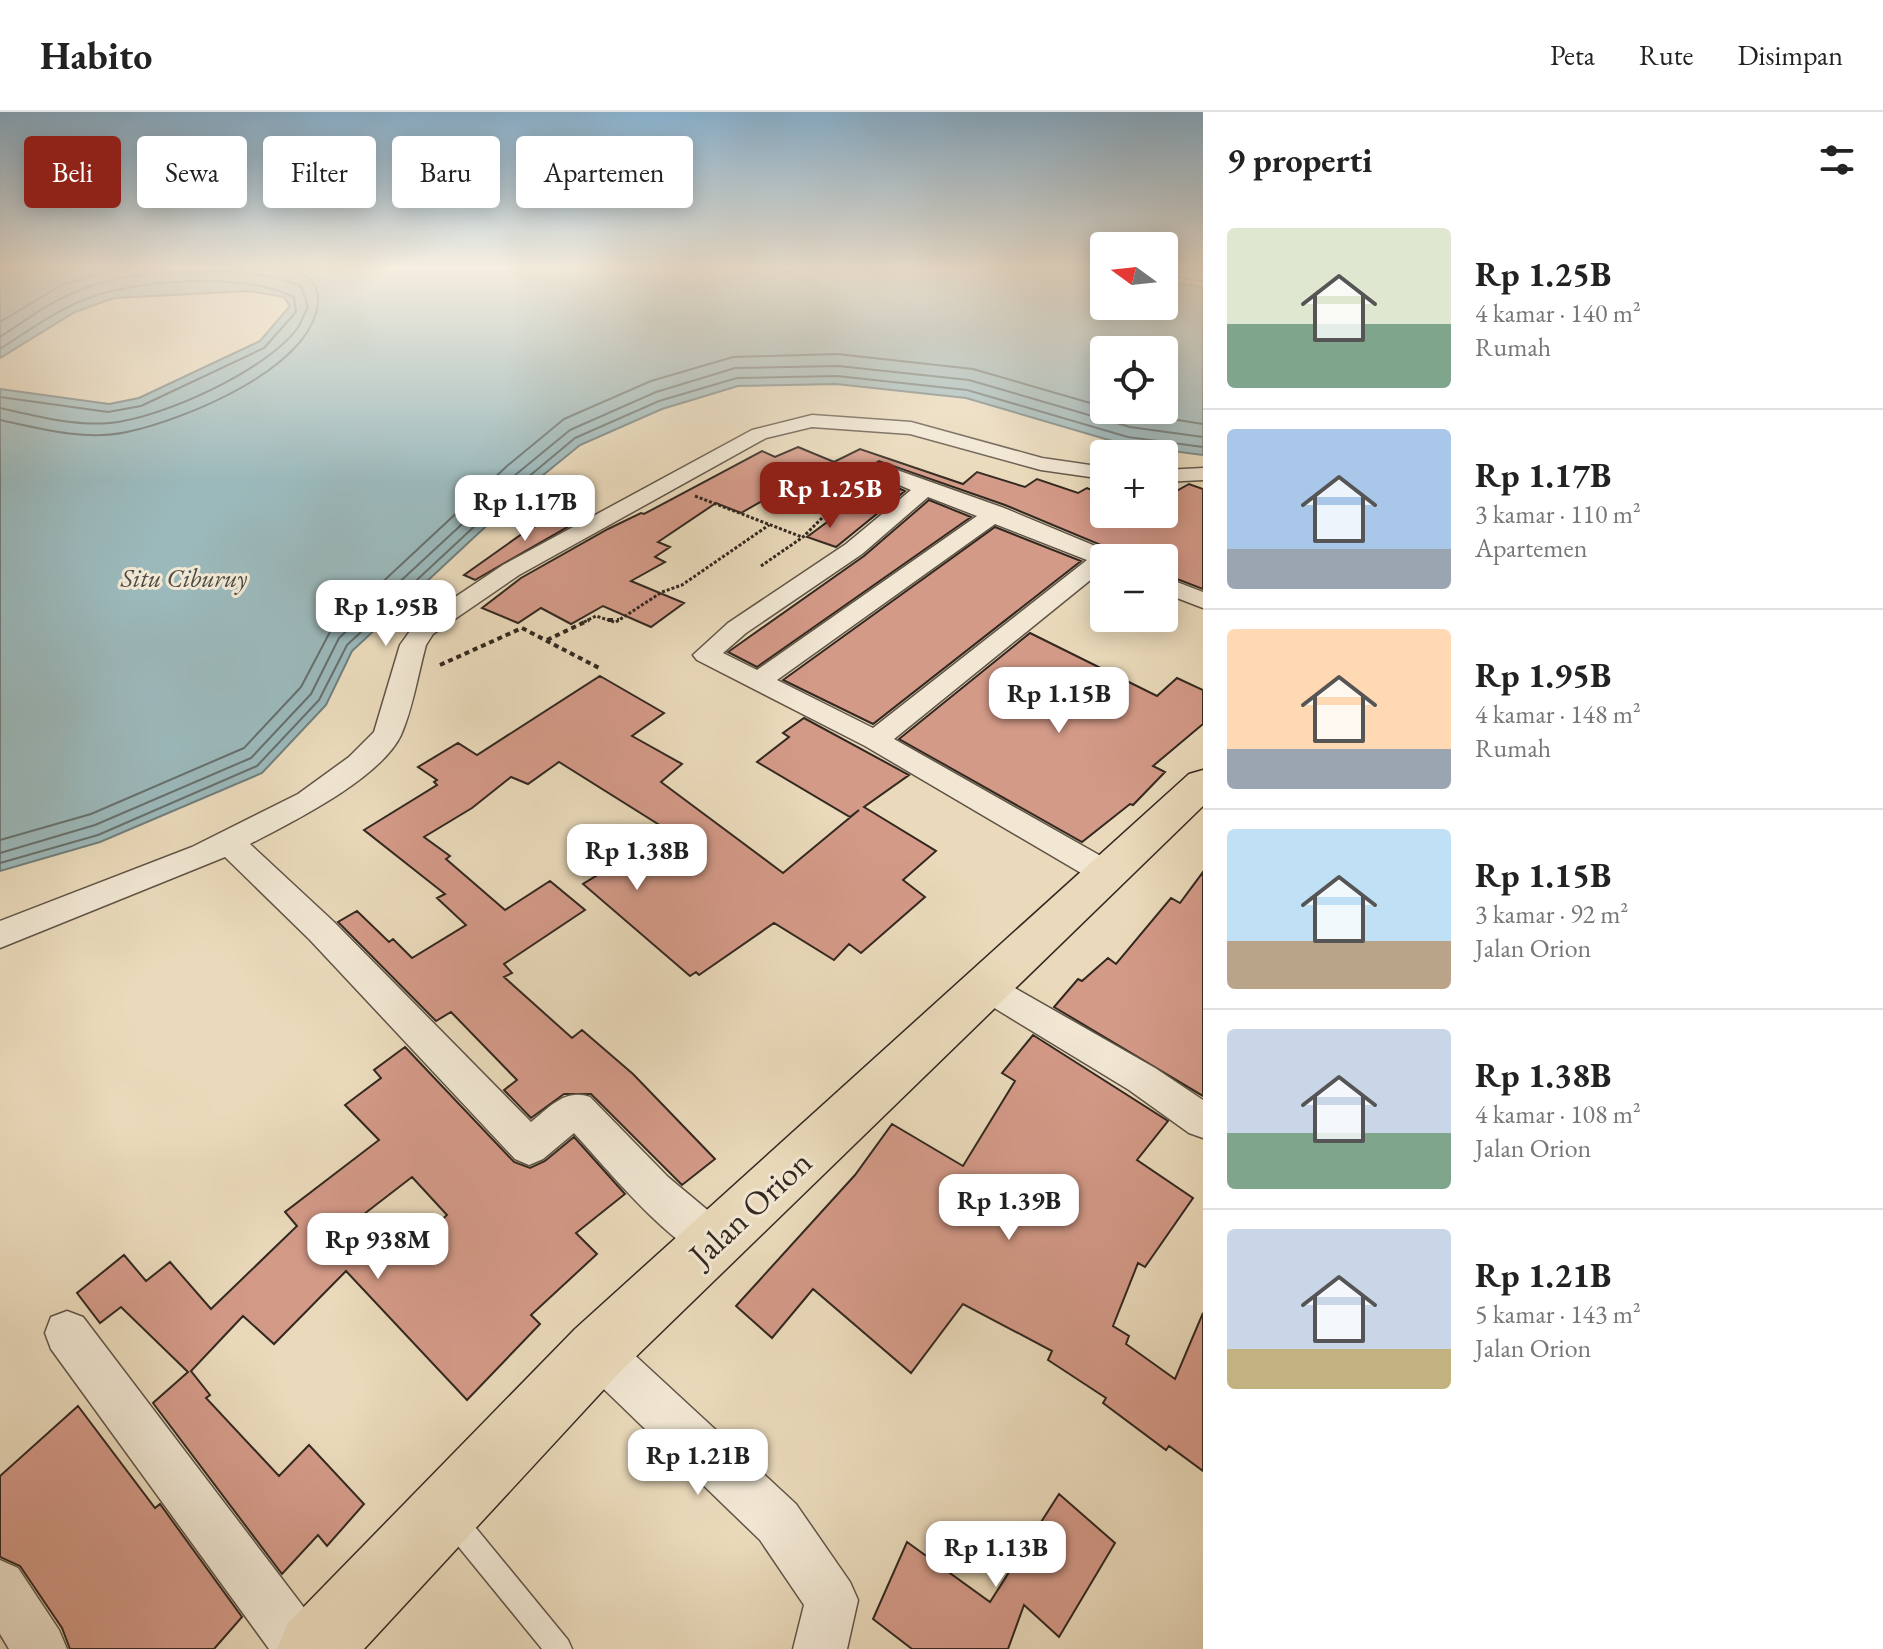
<!DOCTYPE html>
<html lang="id">
<head>
<meta charset="utf-8">
<style>
	:root { --surface:#fff; --page:#f2f2f2; --text:#222; --muted:#767676; --line:#e0e0e0; --accent:#8f2418 }
	body { margin:0; font-family:"EB Garamond",serif; background:var(--page); color:var(--text); height:100vh; display:flex; flex-direction:column; font-size:30px; white-space:nowrap }
	* { box-sizing:border-box; margin:0 }
	p { font-size:26px; color:var(--muted) }
	.icon { flex:none; width:44px; height:44px; fill:none; stroke:currentColor; stroke-width:2; stroke-linecap:round; stroke-linejoin:round }
	.map { position:relative; flex:1; overflow:hidden }
	.panel { display:flex; flex-direction:column; background:var(--surface); width:680px }
	.panel>* { flex:none }
	.hud { position:absolute; left:24px; top:24px; width:760px; height:72px; display:flex; gap:16px }
	.needle { width:52px; rotate:285deg }
	.tools { position:absolute; left:1090px; top:120px; display:grid; gap:16px }
	.tools a { display:grid; place-items:center; width:88px; height:88px; border-radius:8px; background:var(--surface); box-shadow:0 4px 20px #0003; font-size:40px }
	.price { position:absolute; translate:-50% -68px; padding:0 18px; border-radius:16px; background:#fff; color:#222; font-size:26px; line-height:52px; filter:drop-shadow(0 2px 4px #0008) }
	.price::after { content:''; position:absolute; left:50%; top:48px; width:24px; height:18px; margin-left:-12px; background:inherit; clip-path:polygon(0 0,100% 0,50% 100%) }
	.price.current { background:var(--accent); color:#fff }
	ul { padding:0; list-style:none }
	li { display:flex; align-items:center; gap:24px; height:200px; padding:0 24px }
	li+li { border-top:2px solid var(--line) }
	li span { display:grid; place-items:center; flex:none; width:224px; height:160px; border-radius:8px; color:#555 }
	li>.icon { margin-inline-start:auto }
	span .icon { width:96px; height:96px; fill:#fffc; stroke-width:1 }
	li b { font-size:34px }
	h2 { display:flex; justify-content:space-between; align-items:center; height:96px; padding:0 24px; font-size:34px }
	.tag { padding:0 28px; border-radius:8px; background:var(--surface); box-shadow:0 4px 20px #0003; font-size:28px; line-height:72px }
	.tag.current { background:var(--accent); color:#fff }
	header { display:flex; align-items:center; gap:48px; box-sizing:border-box; height:112px; padding:0 40px; background:var(--surface); border-bottom:2px solid var(--line) }
	header strong { font-size:38px }
	nav { display:flex; gap:44px; margin-inline-start:auto; font-size:28px }
	main { display:flex; flex:1; min-height:0 }
	.map>svg:first-child { display:block }
	.water { fill:#9bb8ba; stroke:#717e7c; stroke-width:2; fill-rule:evenodd }
	.lines { fill:none; stroke-linecap:round; stroke-linejoin:round }
	.shore { stroke:#66706d; stroke-width:2 }
	.building { fill:#d49a88; stroke:#322820; stroke-width:2; fill-rule:evenodd }
	.lane-casing { stroke:#605447; stroke-width:3 }
	.street-casing { stroke:#605447; stroke-width:3 }
	.highway-casing { stroke:#322820; stroke-width:3 }
	.path-far1 { stroke:#322820; stroke-width:3; stroke-dasharray:3 2; stroke-linecap:butt }
	.path { stroke:#322820; stroke-width:4; stroke-dasharray:5 4; stroke-linecap:butt }
	.lane { fill:#f1e7d3; fill-rule:evenodd }
	.street { fill:#f1e7d3; fill-rule:evenodd }
	.highway { fill:#eadabb; fill-rule:evenodd }
	.labels { text-anchor:middle; dominant-baseline:central; stroke-width:6; stroke-linejoin:round; paint-order:stroke }
	.far-water-label { font-size:26px; font-style:italic; fill:#4c4c46; stroke:#f1e7d3 }
	.near-street-label { font-size:34px; fill:#322820; stroke:#f1e7d3 }
</style>
</head>
<body>
<header>
<strong>Habito</strong>
<nav><a>Peta</a><a>Rute</a><a>Disimpan</a></nav>
</header>
<main>
<div class="map">
<svg width="1203" height="1537" viewBox="0 0 1203 1537">
	<rect width="100%" height="100%" fill="#eadabb"/>
	<filter id="stains"><feTurbulence type="fractalNoise" baseFrequency=".0025" numOctaves="4"/><feColorMatrix values="0 0 0 0 .2 0 0 0 0 .09 0 0 0 0 .02 0 0 0 .5 -.17"/></filter>
	<radialGradient id="worn" r=".72"><stop offset=".6" stop-color="#630" stop-opacity="0"/><stop offset="1" stop-color="#630" stop-opacity=".3"/></radialGradient>
	<path class="water" d="M0,155H1049L1104,161V194H1164V169L1203,175V343L1126,333L966,286L836,272L738,274L662,297L580,333L526,377L352,539L326,593L262,661L100,730L0,759V277L109,292L139,286L260,229L290,194L284,185L250,179L114,186L75,200L0,246ZM1104,238H1164V298H1104Z"/>
	<g class="lines">
		<path class="shore" d="M0,210L62,173L120,155
			M0,225C26,208 51,189 80,178C137,156 245,151 301,174L308,195C304,202 301,211 297,217C265,259 162,306 110,311C73,314 36,304 0,296
			M0,237C28,219 55,199 86,187C136,167 245,160 294,185L296,200L264,236L141,294L108,300L0,285
			M1115,298L1203,312
			M0,308C41,317 85,329 127,320C184,308 313,256 318,190C320,172 305,161 290,155
			M0,728L91,702L244,636L301,575L331,518L507,354L564,307L651,269L733,245L837,242L973,257L1104,295
			M0,741L95,713L251,646L311,582L339,526L514,364L570,318L656,280L735,256L838,254L969,268L1130,315L1203,325
			M0,751L98,723L257,654L319,588L347,533L521,371L575,326L659,289L737,266L837,264L967,278L1128,325L1203,335"/>
	</g>
	<path class="building" d="M798,335L834,350L860,337L963,372L977,360L1025,375L1037,367L1078,381L1087,376L1104,383V402H1164V386L1189,372L1203,377V477L1164,462V446H1118L1113,438L1005,393L879,349L868,356L871,364L905,379L836,435L807,425L838,402L783,377L741,401L716,391L658,430L670,435L655,445L665,450L631,469L684,491L651,515L603,494L571,512L541,496L518,511L482,496L521,466L608,417L641,401L644,402L762,339L775,345Z
		M929,388L971,405L757,555L728,540L864,444Z
		M566,398L583,406L475,468L464,463L526,419Z
		M995,415L1081,449L873,612L783,568Z
		M1030,521L1157,584L1177,566L1203,578V612L1153,654L1165,660L1133,693L1130,692L1082,730L899,627Z
		M600,564L664,601L632,624L682,652L661,670L783,761L859,698L850,705L757,650L789,625L783,621L804,606L909,663L864,695L936,739L903,768L925,785L861,841L849,832L834,848L774,811L699,863L696,860L690,864L583,772L669,719L559,650L528,672L511,665L472,696L424,725L450,744L446,747L505,798L550,769L585,798L504,852L512,861L504,865L572,926L582,918L633,962L715,1047L682,1073L591,982H564L531,1006L504,978L517,968L451,900L436,909L338,810L357,799L389,830L393,827L412,846L466,813L437,786L445,782L364,718L437,673L434,670L437,668L418,655L458,631L477,643Z
		M1203,760V984L1054,895L1078,867L1082,869L1108,846L1116,852L1171,786L1180,791Z
		M1033,923L1168,1009L1137,1048L1193,1086L1145,1155L1138,1151L1113,1214L1129,1224L1126,1232L1175,1267L1203,1201V1359L1169,1334L1166,1338L1103,1291L1106,1286L1048,1248L1052,1239L963,1192L911,1261L813,1177L772,1226L736,1194L855,1063L892,1012L963,1054L1015,969L1002,961Z
		M405,935L514,1050L530,1056L545,1049L574,1025L625,1082L576,1121L597,1142L531,1203L540,1212L467,1288L346,1159L274,1232L243,1204L191,1259L210,1283L206,1286L279,1364L309,1333L364,1392L327,1434L318,1423L282,1462L153,1291L188,1260L121,1195L100,1211L77,1181L124,1143L146,1169L170,1150L211,1197L297,1114L285,1100L379,1028L345,993L381,966L374,958ZM412,1065L447,1103L397,1148L355,1109Z
		M78,1294L155,1396L160,1392L242,1505L214,1537H70L62,1516L20,1454L0,1445V1364Z
		M1059,1382L1115,1431L1059,1525L1024,1493L1008,1537H912L873,1507L907,1430L990,1490Z"/>
	<g class="lines">
		<g class="lane-casing">
			<path id="lane" d="M453,1395L462,1399L568,1528L572,1537H542L444,1417L440,1408L444,1399Z"/>
		</g>
		<g class="street-casing">
			<path id="street" d="M1164,155L1203,161V169L1164,162Z
				M812,303L911,310L1042,346L1104,355V367L1041,358L910,322L812,315L766,326L519,463L433,522L426,533C418,562 413,596 401,623C380,667 292,710 250,732L334,810L531,1010C550,995 565,976 590,985L668,1065L729,1116L735,1130L729,1144L714,1150C668,1132 609,1059 574,1021L543,1047L529,1053L515,1047L310,828L225,745L0,836V809L192,735L298,682L349,645L374,620L400,533L415,512L503,453L752,318Z
				M880,352L1004,396L1112,441L1115,446H1104V457L894,627L1115,752L1120,760L1115,768L1104,771L1093,768L865,634L697,548L693,543L728,511L846,432L911,378L873,362L870,358L873,354ZM928,385L977,404L757,558L723,541L746,521L862,442ZM995,412L1087,448L873,616L777,568Z
				M1203,356V368L1164,370V358Z
				M1164,465L1203,480V496L1164,481Z
				M985,859L1155,956L1203,988V1026L1189,1021L1129,978L973,883L968,873L973,863Z
				M67,1199L83,1205L321,1518L329,1537H269L51,1237L45,1221L51,1205Z
				M597,1216L613,1223L796,1392L850,1470L858,1488L847,1537H793L804,1493L760,1428L581,1255L574,1239L581,1223Z
				M0,1448L18,1456L59,1518L67,1537H9L0,1522Z"/>
		</g>
		<g class="highway-casing">
			<path id="highway" d="M1203,658V694L619,1261L364,1537H277L288,1511L575,1217L1189,662Z"/>
		</g>
		<path class="path-far1" d="M695,384L802,425
			M761,454L803,425L859,369
			M584,510L596,504L614,510
			M616,510L662,480L682,473L769,413"/>
		<path class="path" d="M608,508H619
			M547,528L589,508
			M440,553L522,516L601,557"/>
		<use href="#lane" class="lane"/>
		<use href="#street" class="street"/>
		<use href="#highway" class="highway"/>
	</g>
	<linearGradient id="sky" x2="0" y2="1"><stop stop-color="#89b6d6"/><stop offset="0.42" stop-color="#f6eee0"/><stop offset="1" stop-color="#f6eee0" stop-opacity="0"/></linearGradient>
	<rect width="1203" height="370" fill="url(#sky)"/>
	<g class="labels">
		<g class="far-water-label">
			<text x="184" y="466">Situ Ciburuy</text>
		</g>
		<g class="near-street-label">
			<text transform="translate(750 1096) rotate(-43)">Jalan Orion</text>
		</g>
	</g>
	<rect width="100%" height="100%" filter="url(#stains)"/>
	<rect width="100%" height="100%" fill="url(#worn)"/>
</svg>
<div class="tools">
<a><svg class="needle" viewBox="-14 -14 28 28"><path d="M0-13l5 13h-10z" fill="#e53935"/><path d="M0 13l5-13h-10z" fill="#767676"/></svg></a>
<a><svg class="icon" aria-label="locate" viewBox="0 0 24 24"><circle cx="12" cy="12" r="6"/><path d="M12 2v4M12 18v4M2 12h4M18 12h4"/></svg></a>
<a>+</a>
<a>−</a>
</div>
<b class="price current" style="left:830px;top:418px">Rp 1.25B</b>
<b class="price" style="left:525px;top:431px">Rp 1.17B</b>
<b class="price" style="left:386px;top:536px">Rp 1.95B</b>
<b class="price" style="left:1059px;top:623px">Rp 1.15B</b>
<b class="price" style="left:637px;top:780px">Rp 1.38B</b>
<b class="price" style="left:1009px;top:1130px">Rp 1.39B</b>
<b class="price" style="left:378px;top:1169px">Rp 938M</b>
<b class="price" style="left:698px;top:1385px">Rp 1.21B</b>
<b class="price" style="left:996px;top:1477px">Rp 1.13B</b>
<div class="hud">
<a class="tag current">Beli</a>
<a class="tag">Sewa</a>
<a class="tag">Filter</a>
<a class="tag">Baru</a>
<a class="tag">Apartemen</a>
</div>
</div>
<section class="panel">
<h2>9 properti<svg class="icon" aria-label="filters" viewBox="0 0 24 24"><path d="M4 7h16M4 17h16"/><circle cx="9" cy="7" r="2"/><circle cx="15" cy="17" r="2"/></svg></h2>
<ul>
<li><span style="background:linear-gradient(#dfe7d0 60%,#7fa58c 0)"><svg class="icon" aria-label="home" viewBox="0 0 24 24"><path d="M3 11l9-7 9 7M6 9v11h12V9"/></svg></span><div><b>Rp 1.25B</b><p>4 kamar · 140 m²</p><p>Rumah</p></div></li>
<li><span style="background:linear-gradient(#a9c7e8 75%,#9aa5b1 0)"><svg class="icon" aria-label="home" viewBox="0 0 24 24"><path d="M3 11l9-7 9 7M6 9v11h12V9"/></svg></span><div><b>Rp 1.17B</b><p>3 kamar · 110 m²</p><p>Apartemen</p></div></li>
<li><span style="background:linear-gradient(#ffd9b3 75%,#9aa5b1 0)"><svg class="icon" aria-label="home" viewBox="0 0 24 24"><path d="M3 11l9-7 9 7M6 9v11h12V9"/></svg></span><div><b>Rp 1.95B</b><p>4 kamar · 148 m²</p><p>Rumah</p></div></li>
<li><span style="background:linear-gradient(#bfe0f5 70%,#b9a48a 0)"><svg class="icon" aria-label="home" viewBox="0 0 24 24"><path d="M3 11l9-7 9 7M6 9v11h12V9"/></svg></span><div><b>Rp 1.15B</b><p>3 kamar · 92 m²</p><p>Jalan Orion</p></div></li>
<li><span style="background:linear-gradient(#c9d6e8 65%,#7fa58c 0)"><svg class="icon" aria-label="home" viewBox="0 0 24 24"><path d="M3 11l9-7 9 7M6 9v11h12V9"/></svg></span><div><b>Rp 1.38B</b><p>4 kamar · 108 m²</p><p>Jalan Orion</p></div></li>
<li><span style="background:linear-gradient(#c9d6e8 75%,#c2b280 0)"><svg class="icon" aria-label="home" viewBox="0 0 24 24"><path d="M3 11l9-7 9 7M6 9v11h12V9"/></svg></span><div><b>Rp 1.21B</b><p>5 kamar · 143 m²</p><p>Jalan Orion</p></div></li>
</ul>
</section>
</main>
</body>
</html>
